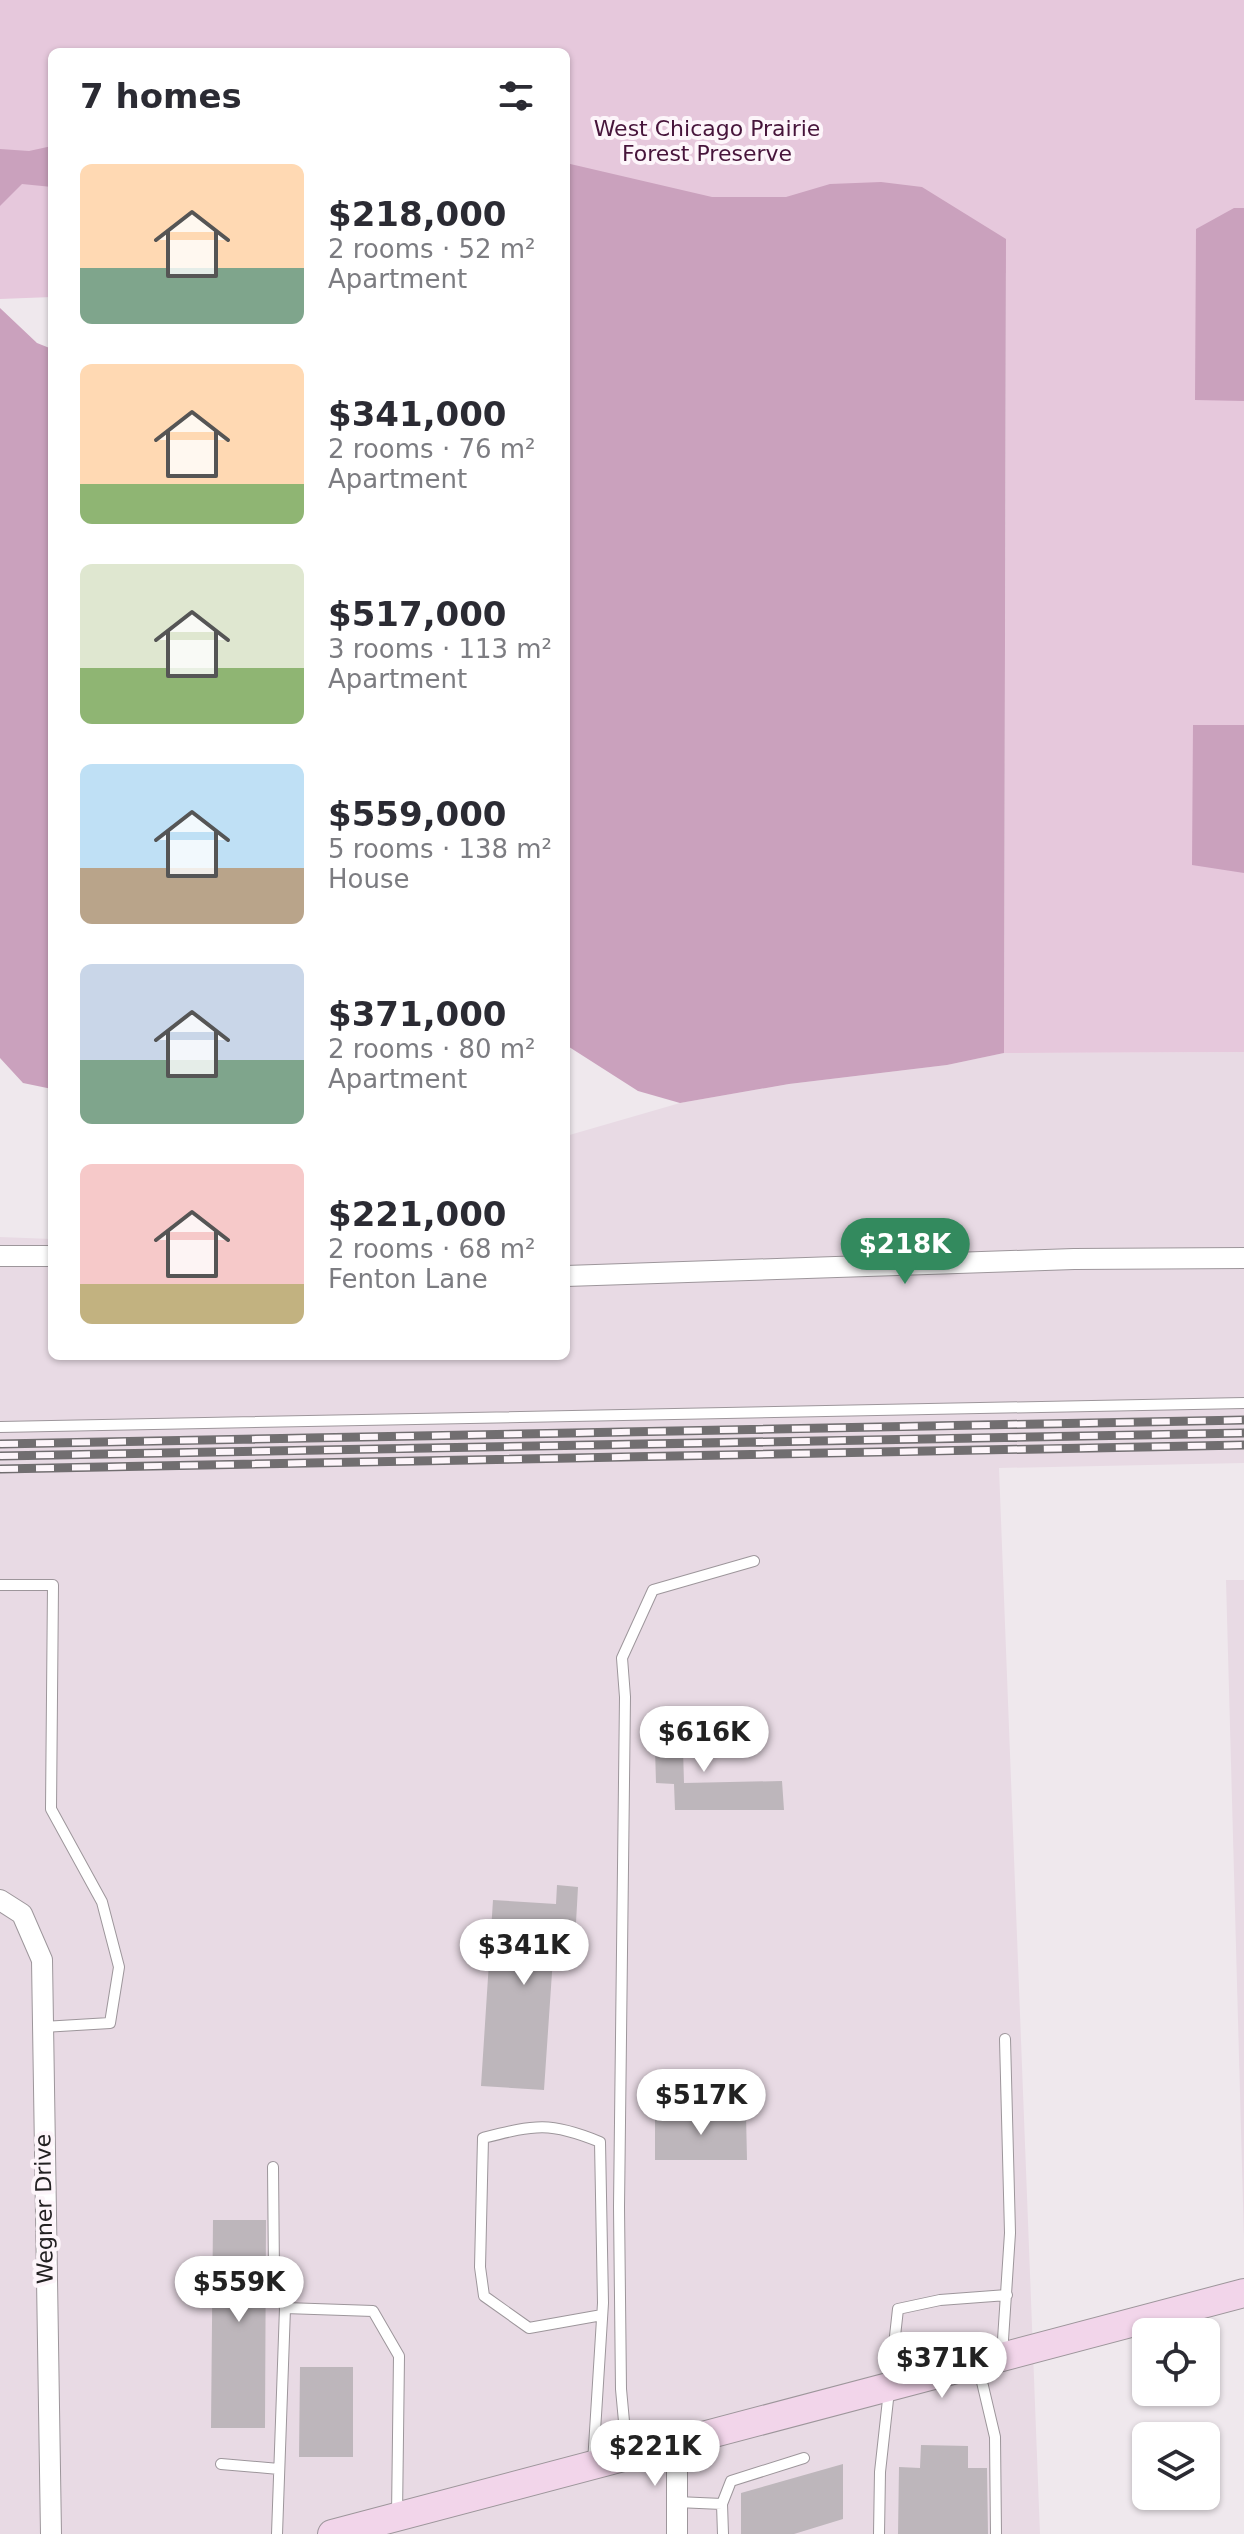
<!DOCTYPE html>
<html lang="en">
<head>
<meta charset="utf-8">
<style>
	:root { --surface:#fff; --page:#f7f7f7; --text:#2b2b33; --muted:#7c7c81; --accent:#338a5e }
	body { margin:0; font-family:"DejaVu Sans",sans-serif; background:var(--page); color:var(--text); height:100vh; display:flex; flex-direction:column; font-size:30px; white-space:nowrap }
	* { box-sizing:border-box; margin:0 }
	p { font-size:26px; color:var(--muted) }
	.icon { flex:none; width:44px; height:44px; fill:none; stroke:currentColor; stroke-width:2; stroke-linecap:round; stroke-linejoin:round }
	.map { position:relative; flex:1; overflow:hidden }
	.panel { position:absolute; left:48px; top:48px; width:522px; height:1312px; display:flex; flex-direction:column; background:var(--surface); border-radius:12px; box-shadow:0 2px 6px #0004 }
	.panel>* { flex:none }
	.fabs { position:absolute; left:1132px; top:2318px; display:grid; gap:16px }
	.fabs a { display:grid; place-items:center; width:88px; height:88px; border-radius:12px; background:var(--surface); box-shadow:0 2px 6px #0004; font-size:40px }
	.price { position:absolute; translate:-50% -68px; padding:0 18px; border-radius:28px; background:#fff; color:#222; font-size:26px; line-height:52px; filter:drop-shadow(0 2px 4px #0008) }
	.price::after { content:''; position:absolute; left:50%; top:48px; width:24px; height:18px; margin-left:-12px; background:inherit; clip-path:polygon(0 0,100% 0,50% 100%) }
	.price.selected { background:var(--accent); color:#fff }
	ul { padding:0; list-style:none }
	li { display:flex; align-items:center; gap:24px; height:200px; padding:0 32px }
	li span { display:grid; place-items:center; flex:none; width:224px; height:160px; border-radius:12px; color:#555 }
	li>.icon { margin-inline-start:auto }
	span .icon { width:96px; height:96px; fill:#fffc; stroke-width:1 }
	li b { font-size:34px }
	h2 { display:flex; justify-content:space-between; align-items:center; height:96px; padding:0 32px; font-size:34px }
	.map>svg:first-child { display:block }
	.built { fill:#e8dae4 }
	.green { fill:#e6c8dc }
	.forest { fill:#caa1bd }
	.building { fill:#bdb6bb }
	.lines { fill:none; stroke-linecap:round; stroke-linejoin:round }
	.service-casing { stroke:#9d969b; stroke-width:12 }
	.minor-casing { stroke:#9d969b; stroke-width:22 }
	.secondary-casing { stroke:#9d969b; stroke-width:30 }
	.service { stroke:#fff; stroke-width:10 }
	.minor { stroke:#fff; stroke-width:20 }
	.secondary { stroke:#f2d5ea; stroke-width:28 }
	.rail-casing { stroke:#716e70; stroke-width:9 }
	.rail { stroke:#fdf5fa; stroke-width:6; stroke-dasharray:18; stroke-linecap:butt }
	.labels { text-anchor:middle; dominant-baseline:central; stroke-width:8; stroke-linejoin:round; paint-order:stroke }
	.park-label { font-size:22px; fill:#46143a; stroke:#fdf5fa }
	.street-label { font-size:22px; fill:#222021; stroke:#fdf5fa }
</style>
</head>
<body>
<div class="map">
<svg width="1244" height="2534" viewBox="0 0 1244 2534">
	<rect width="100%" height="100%" fill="#efe8ed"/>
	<path class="built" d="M1244,1052V1463L999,1468L1040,2534H0V1237L52,1239V1356H566V1136L680,1103L789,1084L947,1065L1004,1053Z
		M1226,1580H1244V2240Z"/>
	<path class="green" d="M0,0H1244V1052L1004,1053L1006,273L566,284V52H52V297L0,299Z"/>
	<path class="forest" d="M52,146V187L22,184L0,206V149L29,151Z
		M566,163L712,197H786L830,184L881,182L922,187L1006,239L1004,1053L947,1065L789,1084L680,1103L638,1091L566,1045Z
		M1234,208H1244V401L1195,400L1196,229Z
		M0,308L37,343L52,349V1089L23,1083L0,1058Z
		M1193,725H1244V873L1192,865Z"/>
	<path class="building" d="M681,1712L683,1715H691L692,1749H683L684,1783L782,1781L784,1810H675L674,1784L656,1783L654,1713Z
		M557,1885L578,1887L574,1959L553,1958L544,2090L481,2086L493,1900L556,1904Z
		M746,2114L747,2160H655V2115Z
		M213,2220H266L265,2428H211Z
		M300,2367H353V2457H299Z
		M921,2445L968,2446V2468H987L988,2534H898L899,2467L920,2468Z
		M843,2464V2519L794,2534H741V2493Z"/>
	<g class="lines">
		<g class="service-casing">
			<path id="service" d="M0,1427L1244,1403
				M0,1585H53L51,1809L102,1902L119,1967L110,2023L43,2027
				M273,2167L274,2273L285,2308
				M1002,2355L1010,2233L1005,2039
				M978,2365L995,2437L996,2534
				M627,2454L621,2389L619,2207L625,1697L622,1658L653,1590L754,1561
				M593,2463L603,2303L600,2142C549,2121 535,2125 483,2138L480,2267L484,2296L529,2328L602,2315
				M221,2464L279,2469
				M677,2502L722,2504L723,2534
				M722,2504L731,2481L804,2458
				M277,2534L285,2308L373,2311L399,2356L397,2516
				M879,2534L880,2472L898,2309L940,2300L1007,2295"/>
		</g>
		<g class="minor-casing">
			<path id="minor" d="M0,1256H52
				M566,1276L1074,1259L1244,1258
				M0,1900L22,1914L42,1960L51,2534
				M677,2534V2443"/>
		</g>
		<g class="secondary-casing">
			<path id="secondary" d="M332,2534L1244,2293"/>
		</g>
		<use href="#service" class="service"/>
		<use href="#minor" class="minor"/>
		<use href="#secondary" class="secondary"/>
		<g class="rail-casing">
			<path id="rail" d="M0,1444L1244,1420
				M0,1456L1244,1433
				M0,1469L1244,1445"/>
		</g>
		<use href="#rail" class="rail"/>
	</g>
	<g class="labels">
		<g class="park-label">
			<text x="707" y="128">West Chicago Prairie<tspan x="707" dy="25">Forest Preserve</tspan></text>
		</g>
		<g class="street-label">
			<text transform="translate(44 2209) rotate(-91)">Wegner Drive</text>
		</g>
	</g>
</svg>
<div class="fabs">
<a><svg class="icon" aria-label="locate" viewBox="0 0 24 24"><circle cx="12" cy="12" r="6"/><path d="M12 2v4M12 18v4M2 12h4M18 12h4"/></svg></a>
<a><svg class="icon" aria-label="layers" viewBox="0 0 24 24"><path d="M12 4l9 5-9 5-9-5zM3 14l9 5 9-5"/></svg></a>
</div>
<b class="price selected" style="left:905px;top:1286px">$218K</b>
<b class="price" style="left:704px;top:1774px">$616K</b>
<b class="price" style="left:524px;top:1987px">$341K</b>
<b class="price" style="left:701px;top:2137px">$517K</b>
<b class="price" style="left:239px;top:2324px">$559K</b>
<b class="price" style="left:942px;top:2400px">$371K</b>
<b class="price" style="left:655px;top:2488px">$221K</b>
<section class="panel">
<h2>7 homes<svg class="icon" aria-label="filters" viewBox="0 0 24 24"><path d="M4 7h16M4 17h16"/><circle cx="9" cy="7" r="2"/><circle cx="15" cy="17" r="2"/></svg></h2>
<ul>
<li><span style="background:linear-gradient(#ffd9b3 65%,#7fa58c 0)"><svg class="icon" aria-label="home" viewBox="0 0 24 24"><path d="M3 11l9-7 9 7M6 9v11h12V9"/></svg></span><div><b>$218,000</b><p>2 rooms · 52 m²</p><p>Apartment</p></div></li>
<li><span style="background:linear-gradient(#ffd9b3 75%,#8fb573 0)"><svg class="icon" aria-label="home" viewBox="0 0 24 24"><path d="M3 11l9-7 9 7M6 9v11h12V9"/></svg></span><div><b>$341,000</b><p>2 rooms · 76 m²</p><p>Apartment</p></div></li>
<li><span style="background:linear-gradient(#dfe7d0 65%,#8fb573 0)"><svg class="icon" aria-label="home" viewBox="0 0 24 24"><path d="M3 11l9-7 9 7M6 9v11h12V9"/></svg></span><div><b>$517,000</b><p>3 rooms · 113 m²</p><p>Apartment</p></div></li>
<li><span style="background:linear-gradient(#bfe0f5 65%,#b9a48a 0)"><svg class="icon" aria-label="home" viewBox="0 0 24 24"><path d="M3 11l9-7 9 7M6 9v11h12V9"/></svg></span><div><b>$559,000</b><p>5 rooms · 138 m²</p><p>House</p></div></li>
<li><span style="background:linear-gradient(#c9d6e8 60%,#7fa58c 0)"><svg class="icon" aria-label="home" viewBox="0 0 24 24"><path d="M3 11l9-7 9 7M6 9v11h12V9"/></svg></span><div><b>$371,000</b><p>2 rooms · 80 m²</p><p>Apartment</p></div></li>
<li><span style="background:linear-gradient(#f6c9c9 75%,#c2b280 0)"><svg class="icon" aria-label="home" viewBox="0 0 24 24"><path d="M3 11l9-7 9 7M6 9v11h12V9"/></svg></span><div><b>$221,000</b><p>2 rooms · 68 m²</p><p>Fenton Lane</p></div></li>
</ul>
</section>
</div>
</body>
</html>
